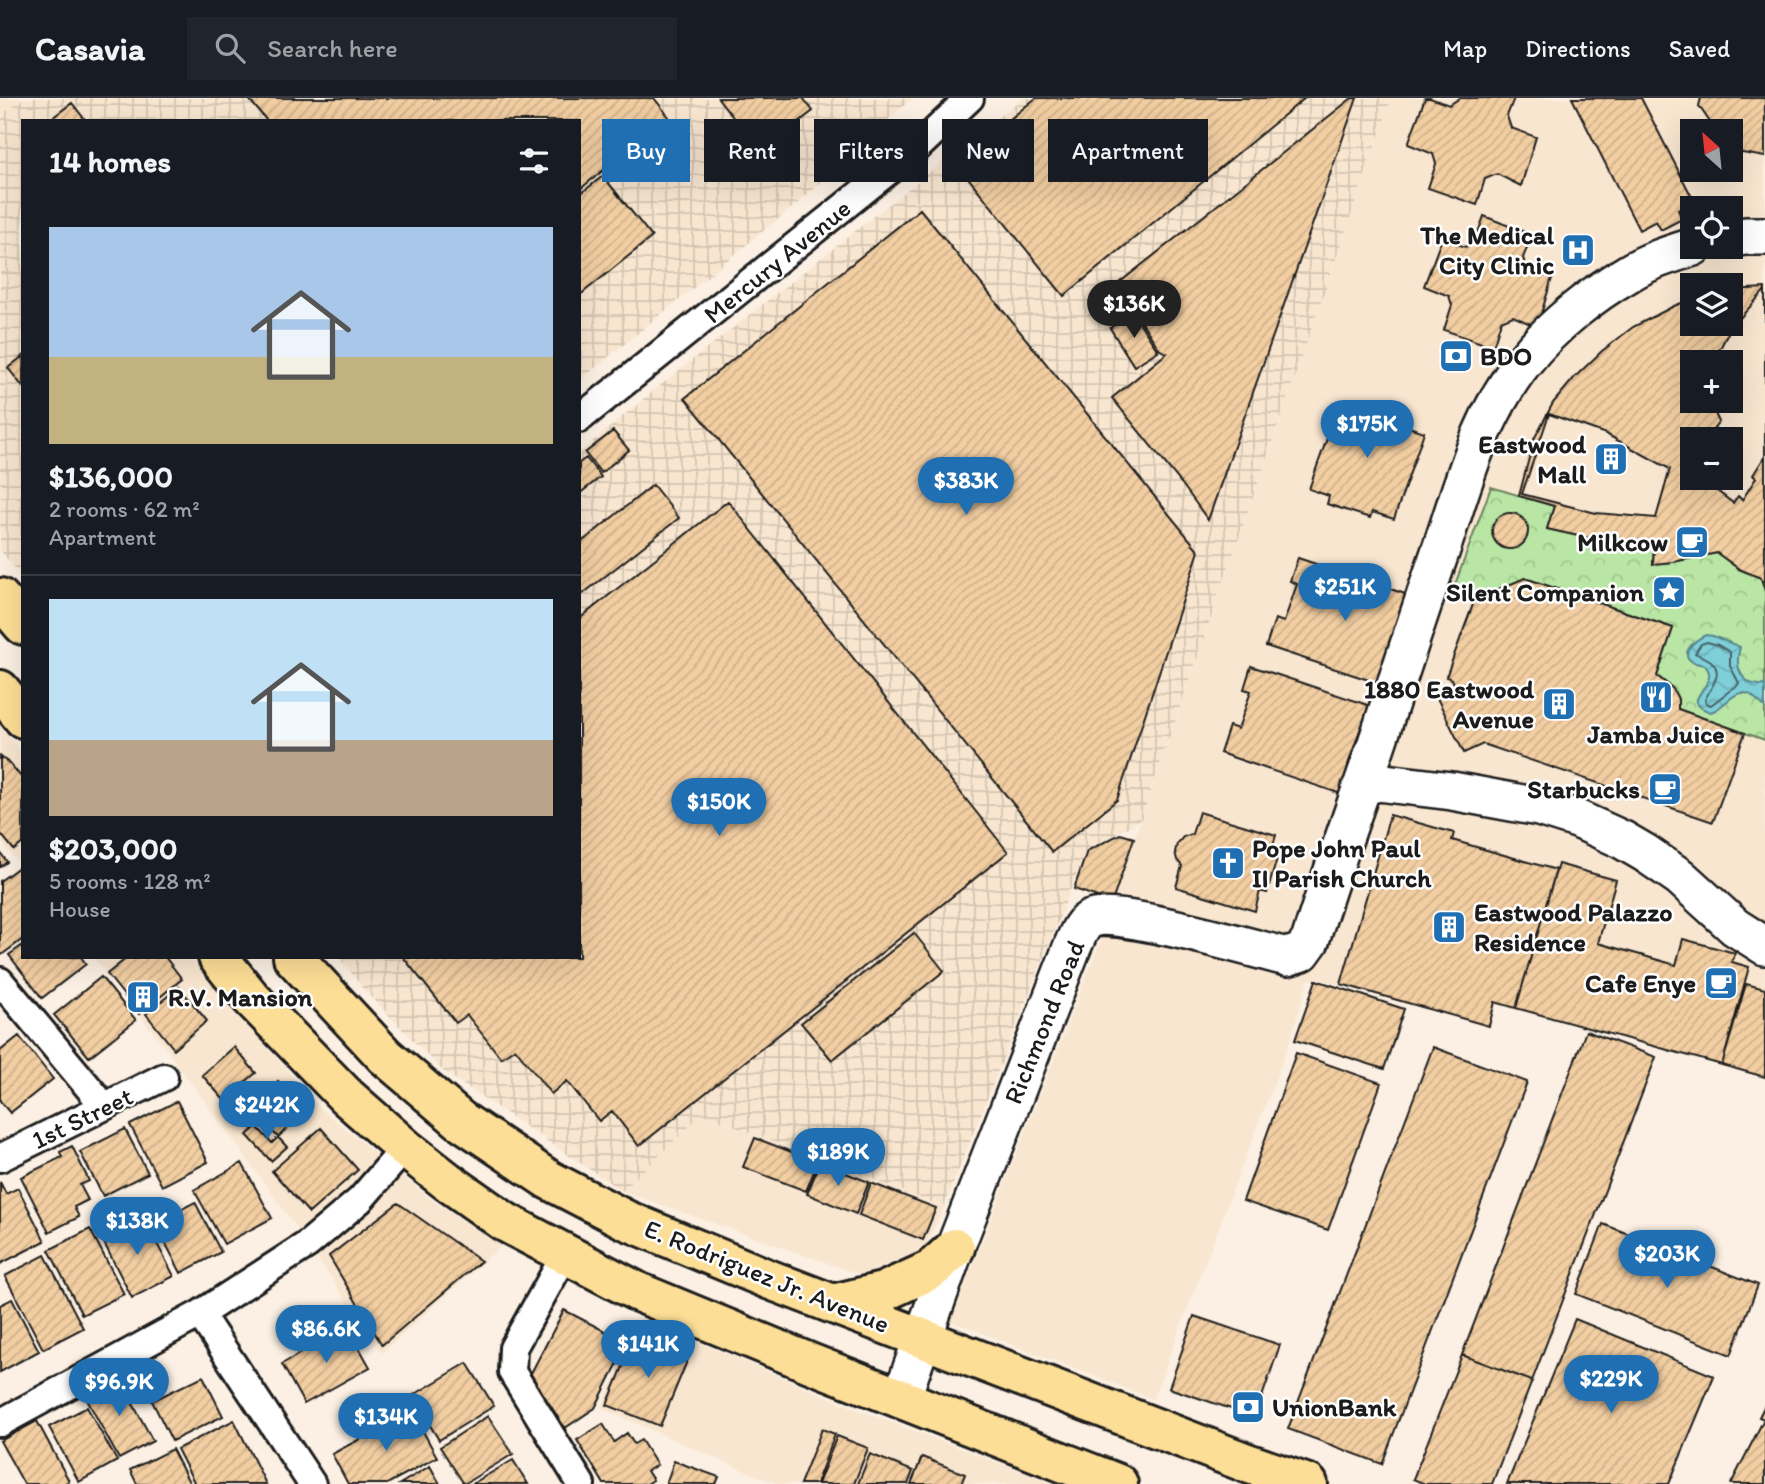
<!DOCTYPE html>
<html lang="en">
<head>
<meta charset="utf-8">
<style>
	:root { --surface:#171b24; --page:#20242c; --text:#f1f3f6; --muted:#9ea1a6; --line:#363941; --accent:#1f6fb2 }
	body { margin:0; font-family:Itim,sans-serif; background:var(--page); color:var(--text); height:100vh; display:flex; flex-direction:column; font-size:26px; white-space:nowrap }
	* { box-sizing:border-box; margin:0 }
	p { font-size:23px; color:var(--muted) }
	.icon { flex:none; width:38px; height:38px; fill:none; stroke:currentColor; stroke-width:2; stroke-linecap:round; stroke-linejoin:round }
	.map { position:relative; flex:1; overflow:hidden }
	.side { position:absolute; left:21px; top:21px; width:560px; height:840px; display:flex; flex-direction:column; background:var(--surface); border-radius:0px; box-shadow:0 7px 28px #0002 }
	.side>* { flex:none }
	.guide { position:absolute; left:602px; top:21px; width:665px; height:63px; display:flex; gap:14px }
	.needle { width:46px; rotate:333deg }
	.controls { position:absolute; left:1680px; top:21px; display:grid; gap:14px }
	.controls a { display:grid; place-items:center; width:63px; height:63px; border-radius:0px; background:var(--surface); box-shadow:0 7px 28px #0002; font-size:35px }
	.price { position:absolute; translate:-50% -60px; padding:0 16px; border-radius:24px; background:var(--accent); color:#fff; font-size:23px; line-height:46px; filter:drop-shadow(0 2px 4px #0008) }
	.price::after { content:''; position:absolute; left:50%; top:42px; width:21px; height:16px; margin-left:-10px; background:inherit; clip-path:polygon(0 0,100% 0,50% 100%) }
	.price.on { background:#222; color:#fff }
	ul { padding:0; list-style:none }
	li { display:grid; align-content:center; gap:14px; height:371px; padding:0 28px }
	li+li { border-top:2px solid var(--line) }
	li span { display:grid; place-items:center; height:217px; border-radius:0px; color:#555 }
	li>.icon { margin-inline-start:auto }
	span .icon { width:126px; height:126px; fill:#fffc; stroke-width:1 }
	li b { font-size:30px }
	h2 { display:flex; justify-content:space-between; align-items:center; height:84px; padding:0 28px; font-size:30px }
	.pill { padding:0 24px; border-radius:0px; background:var(--surface); box-shadow:0 7px 28px #0002; font-size:24px; line-height:63px }
	.pill.on { background:var(--accent); color:#fff }
	header { display:flex; align-items:center; gap:42px; box-sizing:border-box; height:98px; padding:0 35px; background:var(--surface); border-bottom:2px solid var(--line) }
	header strong { font-size:33px }
	nav { display:flex; gap:38px; margin-inline-start:auto; font-size:24px }
	.search { width:490px; height:63px; background:var(--page); display:flex; align-items:center; gap:18px; box-sizing:border-box; padding:0 24px; border-radius:0px; color:var(--muted); font-size:26px }
	.map>svg:first-child { display:block }
	.built { fill:#f8e6d0; fill-rule:evenodd }
	.industrial { fill:url(#industrial-grid) }
	.park { fill:url(#park-crowns); stroke:#6a8160; stroke-width:2 }
	.water { fill:url(#water-waves); stroke:#57878d; stroke-width:2 }
	.lines { fill:none; stroke-linecap:round; stroke-linejoin:round }
	.shore { stroke:#446468; stroke-width:2 }
	.building { fill:url(#building-hatch); stroke:#1c1c1c; stroke-width:2; fill-rule:evenodd }
	.street-casing { stroke:#1c1c1c; stroke-width:32 }
	.secondary-casing { stroke:#1c1c1c; stroke-width:42 }
	.primary-casing { stroke:#1c1c1c; stroke-width:44 }
	.street { stroke:#fff; stroke-width:26 }
	.secondary { stroke:#fff; stroke-width:37 }
	.primary { stroke:#fdde96; stroke-width:38 }
	.labels { text-anchor:middle; dominant-baseline:central; stroke-width:5; stroke-linejoin:round; paint-order:stroke }
	.poi-label { font-size:26px; font-weight:bold; fill:#1c1c1c; stroke:#fff; text-anchor:end }
	.street-label { font-size:26px; fill:#1c1c1c; stroke:#fff }
</style>
</head>
<body>
<header>
<strong>Casavia</strong>
<div class="search"><svg class="icon" aria-label="search" viewBox="0 0 24 24"><circle cx="10" cy="10" r="6"/><path d="M15 15l6 6"/></svg>Search here</div>
<nav><a>Map</a><a>Directions</a><a>Saved</a></nav>
</header>
<div class="map">
<svg width="1765" height="1386" viewBox="0 0 1765 1386">
	<defs>
		<pattern id="industrial-grid" width="8" height="8" patternUnits="userSpaceOnUse" patternTransform="scale(1.75)"><rect width="8" height="8" fill="#f8e6d0"/><path d="M0 4h8M4 0v8" fill="none" stroke="#d4c5b2"/></pattern>
		<pattern id="park-crowns" width="20" height="18" patternUnits="userSpaceOnUse" patternTransform="scale(1.75)"><rect width="20" height="18" fill="#b9e6a4"/><path d="M2 6a3 3 0 1 1 6 0M12 15a3 3 0 1 1 6 0" fill="none" stroke="#9ec58d"/></pattern>
		<pattern id="water-waves" width="16" height="10" patternUnits="userSpaceOnUse" patternTransform="scale(1.75)"><rect width="16" height="10" fill="#7fcfd9"/><path d="M0 5q4-4 8 0t8 0" fill="none" stroke="#6db1ba"/></pattern>
		<pattern id="building-hatch" width="6" height="6" patternUnits="userSpaceOnUse" patternTransform="scale(1.75)"><rect width="6" height="6" fill="#f2cea2"/><path d="M-1 1l2-2M0 6l6-6M5 7l2-2" fill="none" stroke="#cfb08b"/></pattern>
	</defs>
	<rect width="100%" height="100%" fill="#fbf0e3"/>
	<filter id="ink" filterUnits="userSpaceOnUse"><feTurbulence type="fractalNoise" baseFrequency=".0143" numOctaves="2"/><feDisplacementMap in="SourceGraphic" scale="14" xChannelSelector="R" yChannelSelector="G"/><feConvolveMatrix kernelMatrix="1 2 1 2 8 2 1 2 1" color-interpolation-filters="sRGB"/></filter>
	<g filter="url(#ink)">
		<path class="built" d="M0,0H23L0,18Z
			M1392,0H1765V980L1496,904L1489,928L1320,881L1308,882L1291,940L1153,1301L951,1223L1105,831L1112,801L1141,722ZM1692,33H1731V72H1692ZM1692,110H1731V149H1692ZM1692,187H1731V226H1692ZM1692,264H1731V303H1692ZM1692,341H1731V380H1692Z
			M0,628L23,656V770L0,743Z
			M93,859H190L319,1009L429,1100L501,1148L382,1255L308,1146L240,1051L156,938Z
			M701,1016L944,1109L923,1154L864,1178L622,1093Z
			M642,1220L861,1313L1055,1386H779L750,1375L601,1310Z"/>
		<path class="industrial" d="M23,0H912L799,104L579,283V23H23V480L0,452V18Z
			M1023,0H1392L1141,721L1086,753L944,1109L702,1016L622,1093L443,973L365,893L339,859H579V355L647,298Z"/>
		<path class="park" d="M1491,389L1554,408L1547,431L1601,443L1654,446L1653,466L1673,464L1717,455L1739,471L1761,480L1765,493V642L1678,611C1677,595 1671,587 1657,578L1673,530L1525,480L1475,501L1453,492Z"/>
		<path class="water" d="M1706,537L1713,538L1740,549C1734,569 1741,589 1765,587V609C1760,605 1756,601 1751,597C1735,588 1725,610 1711,614C1680,604 1709,593 1709,578C1710,573 1707,571 1705,567C1701,566 1697,566 1693,564C1677,556 1697,540 1706,537Z"/>
		<g class="lines">
			<path class="shore" d="M1707,544L1718,547L1730,554V568L1739,585L1737,588L1732,591L1711,607L1706,605L1705,602C1710,589 1725,576 1711,563C1706,559 1699,558 1695,555L1701,546Z"/>
		</g>
		<path class="building" d="M248,0H654L669,19L579,92V23H267Z
			M718,0H803L813,13L760,54Z
			M1036,0H1305L1064,198L956,65Z
			M1352,0H1357L1208,422L1182,386L1112,300L1167,255L1160,252L1135,214L1114,189Z
			M1425,0H1430L1449,7L1460,0H1514L1507,18L1511,30L1536,39L1521,88L1497,76L1485,81L1477,107L1428,90L1436,66L1433,56L1408,46Z
			M1572,0H1641L1694,103L1678,112L1682,121L1661,132L1656,123L1639,132Z
			M1701,0H1765V59L1731,53V33H1716L1699,8Z
			M72,5L86,23H48Z
			M603,78L652,139L579,198V97Z
			M920,111L1199,453L1117,702L1052,754L685,300Z
			M1484,118L1532,137L1523,160L1527,171L1552,180L1537,229L1513,218L1501,223L1493,249L1444,232L1452,207L1449,198L1424,188L1442,140L1465,149L1475,143Z
			M1765,190V493L1761,480L1739,471L1717,455L1673,464L1653,466L1654,446L1601,443L1547,431L1554,408L1519,398L1534,341L1553,305L1575,279L1602,253L1633,229L1674,208L1692,201V226H1731V192ZM1692,264H1731V303H1692ZM1692,341H1731V380H1692Z
			M1765,192V358L1753,377L1756,380L1742,402L1738,398L1733,405L1700,380H1731V341H1706L1719,324L1709,303H1731V264H1713L1730,231Z
			M1133,215L1158,253L1134,268L1110,230Z
			M23,258V289L8,270Z
			M1364,302L1406,316L1402,327L1424,334L1394,421L1372,414L1370,420L1327,406L1329,398L1309,391L1340,304L1360,312Z
			M1549,316L1606,336L1670,371L1656,420L1596,415L1522,396Z
			M613,333L629,352L601,375L585,355Z
			M586,360L601,379L579,396V365Z
			M653,387L679,420L579,499V446Z
			M728,403L1008,754L639,1048L612,1013L599,1023L567,983L551,996L515,950L501,960L467,917L456,925L403,859H579V521Z
			M1492 433a18 18 0 1 1 36 0a18 18 0 1 1-36 0Z
			M1298,460L1420,501L1390,589L1266,548L1275,521L1284,524L1297,486L1290,483Z
			M1525,480L1673,530L1657,578L1673,591L1678,601V611L1745,635L1713,724L1483,646L1464,655L1436,598L1455,588L1452,581L1446,579L1475,501Z
			M1251,568L1374,609L1366,631L1361,629L1348,667L1353,669L1344,697L1220,655L1229,628L1238,631L1251,593L1244,591Z
			M0,658L11,667L23,681V745L14,752L0,735Z
			M1199,714L1276,737L1271,755L1278,757L1267,795L1260,793L1255,813L1176,789L1182,768L1177,762L1175,754L1177,746L1183,739L1192,736Z
			M1390,717L1454,735L1452,742L1556,772L1516,910L1495,904L1489,928L1341,886Z
			M1120,736L1134,740L1112,804L1074,791L1087,753Z
			M0,754L7,764L0,769Z
			M1558,766L1616,782L1598,845L1676,867L1683,841L1735,855L1732,864L1749,869L1722,967L1516,910Z
			M19,769L23,774V841L0,858V783Z
			M914,835L944,873L832,962L801,925Z
			M23,847V859H81L86,866L42,900L9,857Z
			M128,859H165L182,881L139,916L107,876Z
			M101,879L136,922L89,959L54,917Z
			M1316,882L1404,911L1384,971L1295,942Z
			M1746,886L1765,891V979L1722,967Z
			M179,889L207,923L174,951L146,916Z
			M1586,933L1656,959L1532,1283L1462,1257Z
			M19,938L53,981L10,1015L0,1003V953Z
			M234,949L256,975L224,1002L202,977Z
			M1433,949L1527,984L1382,1366L1288,1331Z
			M1296,955L1381,985L1328,1132L1243,1103Z
			M278,983L306,1012L272,1045L244,1015Z
			M177,1003L208,1064L162,1088L130,1027Z
			M263,1023L287,1049L271,1063L247,1037Z
			M321,1030L358,1072L309,1115L272,1073Z
			M125,1031L148,1075L103,1098L80,1054Z
			M755,1040L818,1064L806,1093L743,1069Z
			M72,1048L89,1083L80,1087L88,1102L74,1109L79,1119L49,1134L21,1079L62,1059L60,1054Z
			M242,1065L272,1120L224,1146L194,1092Z
			M820,1065L869,1084L856,1116L807,1096Z
			M0,1084L6,1096L18,1090L45,1143L0,1166Z
			M871,1085L936,1110L923,1142L859,1117Z
			M195,1104L221,1154L181,1175L155,1125Z
			M398,1105L481,1163L382,1247L329,1158Z
			M142,1117L174,1178L132,1200L101,1139Z
			M1603,1126L1758,1187L1731,1257L1576,1196Z
			M90,1131L124,1196L82,1217L49,1152Z
			M45,1157L83,1230L43,1251L5,1178Z
			M12,1201L39,1253L0,1274V1207Z
			M564,1212L628,1245L595,1310L565,1330L530,1277Z
			M1194,1218L1280,1247L1255,1319L1169,1290Z
			M1575,1221L1714,1278L1669,1386H1507Z
			M347,1228L370,1269L304,1306L282,1266Z
			M637,1235L690,1256L660,1328L607,1307Z
			M1462,1257L1532,1283L1492,1386H1425L1413,1381Z
			M467,1265L494,1308L439,1342L412,1298Z
			M203,1278L223,1318L172,1343L152,1303Z
			M119,1280L153,1343L119,1361L85,1298Z
			M1765,1307V1386H1731L1764,1321L1759,1319Z
			M87,1309L117,1363L79,1384L49,1329Z
			M412,1313L437,1359L387,1386H348L332,1356Z
			M488,1318L513,1356L464,1386L440,1349Z
			M234,1322L266,1386H195L177,1351Z
			M37,1323L69,1383L64,1386H24L0,1343Z
			M603,1326L614,1344L627,1335L634,1346L641,1342L657,1367L647,1373L653,1382L647,1386H604L577,1342Z
			M822,1331L835,1336L816,1386H800Z
			M837,1338L868,1350L854,1386H818Z
			M172,1351L190,1386H137L130,1372Z
			M870,1356L913,1373L908,1386H858Z
			M922,1359L965,1376L961,1386H911Z
			M513,1362L528,1386H472Z
			M674,1363L719,1379L716,1386H666Z
			M430,1368L440,1386H400Z"/>
		<g class="lines">
			<g class="street-casing">
				<path id="street" d="M579,321L917,50L970,0
					M0,883L104,1008
					M0,1060L164,979
					M566,1155L513,1250L512,1274L581,1386
					M200,1216L312,1386
					M0,1325L200,1216L308,1146L360,1102L405,1050"/>
			</g>
			<g class="secondary-casing">
				<path id="secondary" d="M1731,140L1746,138H1765
					M1361,690L1377,684L1452,693L1539,709L1577,721L1621,741L1645,755L1680,779L1735,829L1765,848
					M901,1301L955,1150L1073,847C1077,839 1081,825 1091,821C1114,810 1255,851 1287,859L1302,854L1310,843C1332,771 1359,700 1383,627C1400,573 1418,520 1436,466C1461,396 1476,324 1524,263C1552,228 1591,197 1629,175C1648,163 1671,156 1693,149"/>
			</g>
			<g class="primary-casing">
				<path id="primary" d="M0,500L23,527
					M0,592L23,620
					M218,859L251,900L346,998L405,1050L447,1083L505,1124L638,1194L810,1265L1118,1386
					M293,859L385,958L460,1022L549,1082L626,1122L768,1181L1247,1365L1308,1386
					M833,1206L883,1194L931,1172L955,1150"/>
			</g>
			<use href="#street" class="street"/>
			<use href="#secondary" class="secondary"/>
			<use href="#primary" class="primary"/>
		</g>
	</g>
	<defs>
		<g id="hospital-square" transform="scale(1.75)"><rect x="-9" y="-9" width="18" height="18" rx="4" fill="#1f6fb2" stroke="#fff"/><path d="M-5-5h3v3.5h4V-5h3V5h-3V1.5h-4V5h-3Z" fill="#fff"/></g>
		<g id="bank-square" transform="scale(1.75)"><rect x="-9" y="-9" width="18" height="18" rx="4" fill="#1f6fb2" stroke="#fff"/><path d="M-6-4H6V4H-6ZM0-2.3a2.3 2.3 0 1 0 0 4.6a2.3 2.3 0 1 0 0-4.6Z" fill="#fff"/></g>
		<g id="building-square" transform="scale(1.75)"><rect x="-9" y="-9" width="18" height="18" rx="4" fill="#1f6fb2" stroke="#fff"/><path d="M-4-6H4V6H1V3H-1V6H-4ZM-2.5-4.3h1.7v1.8h-1.7ZM.8-4.3h1.7v1.8H.8ZM-2.5-1h1.7V.8h-1.7ZM.8-1h1.7V.8H.8Z" fill="#fff"/></g>
		<g id="cafe-square" transform="scale(1.75)"><rect x="-9" y="-9" width="18" height="18" rx="4" fill="#1f6fb2" stroke="#fff"/><path d="M-5.5-4.5H6V0H3Q3 3.5 0 3.5H-2.5Q-5.5 3.5-5.5 0ZM3-3.2v2h1.7v-2ZM-6 4.5H4V6H-6Z" fill="#fff"/></g>
		<g id="sight-square" transform="scale(1.75)"><rect x="-9" y="-9" width="18" height="18" rx="4" fill="#1f6fb2" stroke="#fff"/><path d="M0-6L1.8-2.2L6-1.7L2.9 1.2L3.7 5.4L0 3.3L-3.7 5.4L-2.9 1.2L-6-1.7L-1.8-2.2Z" fill="#fff"/></g>
		<g id="restaurant-square" transform="scale(1.75)"><rect x="-9" y="-9" width="18" height="18" rx="4" fill="#1f6fb2" stroke="#fff"/><path d="M-5-6h1v4h1v-4h1v4h1v-4h1v5L-1.5 .5V6h-2V.5L-5-1ZM5-6V6H3V1.5H1.5Q1.5-4 5-6Z" fill="#fff"/></g>
		<g id="church-square" transform="scale(1.75)"><rect x="-9" y="-9" width="18" height="18" rx="4" fill="#1f6fb2" stroke="#fff"/><path d="M-1.2-6h2.4v3.5h3.3v2.4h-3.3V6h-2.4V-.1h-3.3v-2.4h3.3Z" fill="#fff"/></g>
	</defs>
	<g fill-rule="evenodd">
		<use href="#hospital-square" x="1578" y="152"/>
		<use href="#bank-square" x="1456" y="258"/>
		<use href="#building-square" x="1611" y="361"/>
		<use href="#cafe-square" x="1692" y="444"/>
		<use href="#sight-square" x="1669" y="494"/>
		<use href="#restaurant-square" x="1656" y="599"/>
		<use href="#building-square" x="1559" y="606"/>
		<use href="#cafe-square" x="1665" y="691"/>
		<use href="#church-square" x="1228" y="765"/>
		<use href="#building-square" x="1449" y="829"/>
		<use href="#cafe-square" x="1721" y="885"/>
		<use href="#building-square" x="143" y="899"/>
		<use href="#bank-square" x="1248" y="1309"/>
	</g>
	<g class="labels">
		<g class="poi-label">
			<text x="1554" y="137">The Medical<tspan x="1554" dy="30">City Clinic</tspan></text>
			<text x="1480" y="258" text-anchor="start">BDO</text>
			<text x="1586" y="346">Eastwood<tspan x="1586" dy="30">Mall</tspan></text>
			<text x="1668" y="444">Milkcow</text>
			<text x="1644" y="494">Silent Companion</text>
			<text x="1534" y="591">1880 Eastwood<tspan x="1534" dy="30">Avenue</tspan></text>
			<text x="1656" y="636" text-anchor="middle">Jamba Juice</text>
			<text x="1640" y="691">Starbucks</text>
			<text x="1252" y="750" text-anchor="start">Pope John Paul<tspan x="1252" dy="30">II Parish Church</tspan></text>
			<text x="1474" y="814" text-anchor="start">Eastwood Palazzo<tspan x="1474" dy="30">Residence</tspan></text>
			<text x="1696" y="885">Cafe Enye</text>
			<text x="168" y="899" text-anchor="start">R.V. Mansion</text>
			<text x="1272" y="1309" text-anchor="start">UnionBank</text>
		</g>
		<g class="street-label">
			<text transform="translate(777 163) rotate(-39)">Mercury Avenue</text>
			<text transform="translate(1044 924) rotate(-68)">Richmond Road</text>
			<text transform="translate(82 1020) rotate(-26)">1st Street</text>
			<text transform="translate(767 1178) rotate(22)">E. Rodriguez Jr. Avenue</text>
		</g>
	</g>
</svg>
<div class="controls">
<a><svg class="needle" viewBox="-14 -14 28 28"><path d="M0-13l5 13h-10z" fill="#e53935"/><path d="M0 13l5-13h-10z" fill="#9ea1a6"/></svg></a>
<a><svg class="icon" aria-label="locate" viewBox="0 0 24 24"><circle cx="12" cy="12" r="6"/><path d="M12 2v4M12 18v4M2 12h4M18 12h4"/></svg></a>
<a><svg class="icon" aria-label="layers" viewBox="0 0 24 24"><path d="M12 4l9 5-9 5-9-5zM3 14l9 5 9-5"/></svg></a>
<a>+</a>
<a>−</a>
</div>
<b class="price on" style="left:1134px;top:242px">$136K</b>
<b class="price" style="left:1367px;top:362px">$175K</b>
<b class="price" style="left:966px;top:419px">$383K</b>
<b class="price" style="left:1345px;top:525px">$251K</b>
<b class="price" style="left:719px;top:740px">$150K</b>
<b class="price" style="left:267px;top:1043px">$242K</b>
<b class="price" style="left:838px;top:1090px">$189K</b>
<b class="price" style="left:137px;top:1159px">$138K</b>
<b class="price" style="left:1667px;top:1192px">$203K</b>
<b class="price" style="left:326px;top:1267px">$86.6K</b>
<b class="price" style="left:648px;top:1282px">$141K</b>
<b class="price" style="left:1611px;top:1317px">$229K</b>
<b class="price" style="left:119px;top:1320px">$96.9K</b>
<b class="price" style="left:386px;top:1355px">$134K</b>
<div class="guide">
<a class="pill on">Buy</a>
<a class="pill">Rent</a>
<a class="pill">Filters</a>
<a class="pill">New</a>
<a class="pill">Apartment</a>
</div>
<section class="side">
<h2>14 homes<svg class="icon" aria-label="filters" viewBox="0 0 24 24"><path d="M4 7h16M4 17h16"/><circle cx="9" cy="7" r="2"/><circle cx="15" cy="17" r="2"/></svg></h2>
<ul>
<li><span style="background:linear-gradient(#a9c7e8 60%,#c2b280 0)"><svg class="icon" aria-label="home" viewBox="0 0 24 24"><path d="M3 11l9-7 9 7M6 9v11h12V9"/></svg></span><div><b>$136,000</b><p>2 rooms · 62 m²</p><p>Apartment</p></div></li>
<li><span style="background:linear-gradient(#bfe0f5 65%,#b9a48a 0)"><svg class="icon" aria-label="home" viewBox="0 0 24 24"><path d="M3 11l9-7 9 7M6 9v11h12V9"/></svg></span><div><b>$203,000</b><p>5 rooms · 128 m²</p><p>House</p></div></li>
</ul>
</section>
</div>
</body>
</html>
